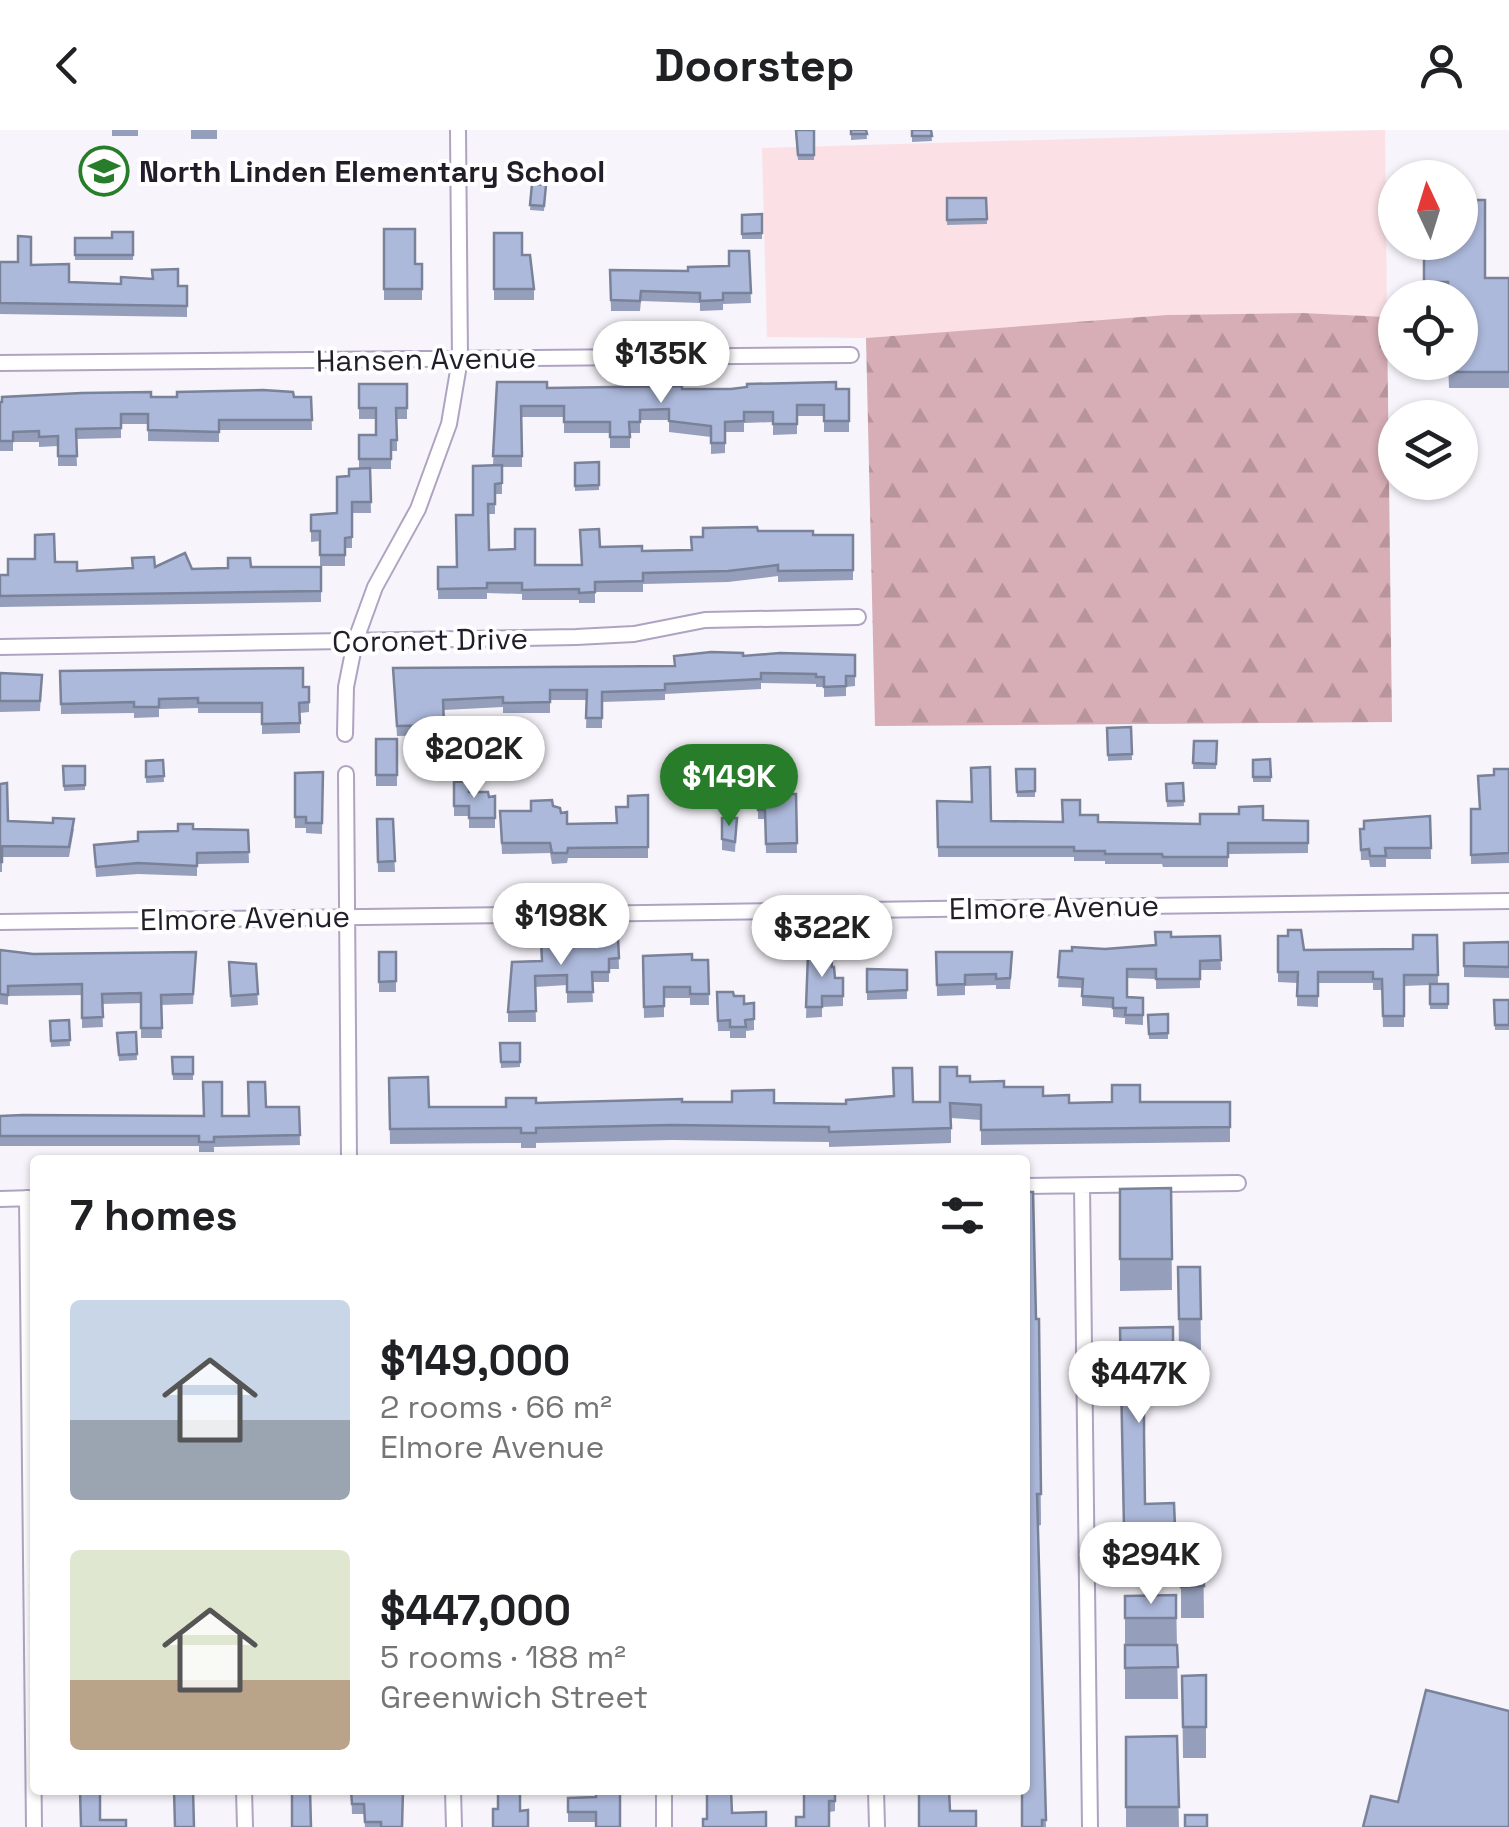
<!DOCTYPE html>
<html lang="en">
<head>
<meta charset="utf-8">
<style>
	:root { --surface:#fff; --page:#f2f2f2; --text:#202124; --muted:#757577; --accent:#287d2a }
	body { margin:0; font-family:"Space Grotesk",sans-serif; background:var(--page); color:var(--text); height:100vh; display:flex; flex-direction:column; font-size:38px; white-space:nowrap }
	* { box-sizing:border-box; margin:0 }
	p { font-size:32px; color:var(--muted) }
	.icon { flex:none; width:55px; height:55px; fill:none; stroke:currentColor; stroke-width:2; stroke-linecap:round; stroke-linejoin:round }
	.map { position:relative; flex:1; overflow:hidden }
	.drawer { position:absolute; left:30px; top:1025px; width:1000px; height:640px; display:flex; flex-direction:column; background:var(--surface); border-radius:10px; box-shadow:0 2px 8px #0004 }
	.drawer>* { flex:none }
	.needle { width:65px; rotate:356deg }
	.tools { position:absolute; left:1378px; top:30px; display:grid; gap:20px }
	.tools a { display:grid; place-items:center; width:100px; height:100px; border-radius:50%; background:var(--surface); box-shadow:0 2px 8px #0004; font-size:50px }
	.price { position:absolute; translate:-50% -85px; padding:0 22px; border-radius:35px; background:#fff; color:#222; font-size:32px; line-height:65px; filter:drop-shadow(0 2px 5px #0008) }
	.price::after { content:''; position:absolute; left:50%; top:60px; width:30px; height:22px; margin-left:-15px; background:inherit; clip-path:polygon(0 0,100% 0,50% 100%) }
	.price.selected { background:var(--accent); color:#fff }
	ul { padding:0; list-style:none }
	li { display:flex; align-items:center; gap:30px; height:250px; padding:0 40px }
	li span { display:grid; place-items:center; flex:none; width:280px; height:200px; border-radius:10px; color:#555 }
	li>.icon { margin-inline-start:auto }
	span .icon { width:120px; height:120px; fill:#fffc; stroke-width:1 }
	li b { font-size:42px }
	h2 { display:flex; justify-content:space-between; align-items:center; height:120px; padding:0 40px; font-size:42px }
	header { display:flex; justify-content:space-between; align-items:center; height:130px; padding:0 40px; background:var(--surface); font-size:45px; font-weight:600 }
	.map>svg:first-child { display:block }
	.grass { fill:#fbe0e5 }
	.forest { fill:url(#forest-firs) }
	.lines { fill:none; stroke-linecap:round; stroke-linejoin:round }
	.minor-casing { stroke:#afa3c2; stroke-width:18 }
	.minor { stroke:#fff; stroke-width:14 }
	.wall { fill:#959fbc }
	.building { fill:#adb9db; stroke:#798299; stroke-width:2.5 }
	.labels { text-anchor:middle; dominant-baseline:central; stroke-width:8; stroke-linejoin:round; paint-order:stroke }
	.poi-label { font-size:30px; font-weight:bold; fill:#211d29; stroke:#fff; text-anchor:start }
	.street-label { font-size:30px; fill:#211d29; stroke:#fff }
</style>
</head>
<body>
<header><svg class="icon" aria-label="back" viewBox="0 0 24 24"><path d="M15 5l-7 7 7 7"/></svg>Doorstep<svg class="icon" aria-label="person" viewBox="0 0 24 24"><circle cx="12" cy="8" r="4"/><path d="M4 21q1-7 8-7t8 7"/></svg></header>
<div class="map">
<svg width="1509" height="1697" viewBox="0 0 1509 1697">
	<defs>
		<pattern id="forest-firs" width="22" height="20" patternUnits="userSpaceOnUse" patternTransform="scale(2.5)"><rect width="22" height="20" fill="#d7adb6"/><path d="M5 1l3.5 6h-7zM16 11l3.5 6h-7z" fill="#b8949c"/></pattern>
	</defs>
	<rect width="100%" height="100%" fill="#f7f4fb"/>
	<path class="grass" d="M1385,0L1387,187L1301,183L1167,185L866,208L767,207L762,18Z"/>
	<path class="forest" d="M1302,183L1387,187L1392,592L875,596L866,208L1167,185Z"/>
	<g class="lines">
		<g class="minor-casing">
			<path id="minor" d="M0,233L851,225
				M0,517L576,507L634,504L705,490L858,487
				M345,604L346,557L355,512L375,457L418,379L449,294L460,229L458,0
				M346,644L349,1030
				M0,792L1509,771
				M1025,1056L1238,1053
				M1082,1056L1090,1697
				M27,1068L34,1697
				M0,1069L34,1068
				M244,1660L245,1697
				M453,1660L454,1697
				M664,1660V1697
				M876,1660L877,1697"/>
		</g>
		<use href="#minor" class="minor"/>
	</g>
	<path class="wall" d="M112,0H138V6H112Z
		M191,0H217V9H191Z
		M795,0H814V30H798Z
		M851,0H866L867,9L851,10Z
		M912,0H931L932,11L912,12Z
		M532,54L546,55L544,81L530,80Z
		M947,68H986L987,94L947,95Z
		M762,84V109H742V85Z
		M384,99L415,134H422V170H384Z
		M133,102V130H75V108H112Z
		M494,103L522,125L534,159V170H494Z
		M1424,112L1485,148H1509V258H1449L1448,232L1460,168H1424Z
		M749,121L751,173L723,174V180L700,181V173L641,171L640,181H611L610,140L688,141L729,136Z
		M0,132L31,135L69,152L187,156V187L0,184Z
		M497,252L547,258L849,259V302H824V286H797V304L773,305V292L744,293V302H725V323L711,324V307L669,302V290H640V303H630V318H610V303H564V287H522V337H502V364H495V384H488L489,420L535,435H581L600,417L642,421L691,420L758,401L813,405H853V450L778,452V446L728,452L643,454V462H595V473H579V470H522V464L487,463V469H438V437H457L473,385L493,335Z
		M359,254H407V289H397V321H391V339H370L371,383H352V418H345V436H320V411L311,412V385L337,383L359,338V305H376V289H359Z
		M151,267H311L312,300H219V312L148,311V294H121V308L76,309L77,336H58V316L39,317V312H13V321H0V272Z
		M599,332V360L575,361V333Z
		M55,432L77,441L155,437L192,439L321,437V472L0,477V445H8Z
		M855,525V556L846,557V566L824,567V557H816V554L761,553V559L665,564V570L602,572V598H586L587,570H550V583H503V577L443,580L444,605L397,606L393,538L675,536L743,526Z
		M60,541L309,557V582L300,583V603L262,604V583H198V578L159,579V587L134,588V583L61,584Z
		M0,543L42,545L40,581L0,582Z
		M1131,597L1132,630L1108,631L1107,598Z
		M376,609H397V656H376Z
		M1194,611H1217L1216,639H1193Z
		M1270,629L1271,652H1253V630Z
		M163,630L164,652L146,653V631Z
		M63,636H85V660L64,661Z
		M758,637L787,664H796L797,723H766L765,689H758Z
		M1016,639H1035V667H1017Z
		M1509,639V733L1471,734V679H1480L1494,645Z
		M323,642L322,704L306,703V698H295V643Z
		M454,652L469,662L489,667L495,666V698H469V686H454Z
		M1183,653L1184,676L1167,677L1166,654Z
		M0,654L8,691L74,699L69,727H2V742H0Z
		M648,665V728H568L567,733L552,734L550,723L502,724L500,681H531L553,676L561,683L567,694L616,693L628,677Z
		M937,671L991,691L1062,692L1080,685L1098,692L1200,694L1239,684L1263,690L1308,691V723L1228,724V737H1163L1162,734H1105V731H1074V727H938Z
		M1430,686L1431,729H1386V737H1370L1369,730H1361L1360,699Z
		M722,688H737L735,722L722,720Z
		M377,689H393L395,742H378Z
		M193,699L248,700L249,733L197,734V746L138,744L96,747L94,715L138,711Z
		M1437,805L1438,854H1448V879H1430V855L1404,856V897H1383L1382,860H1373V853H1318V877L1297,876V853L1278,852V806L1304,820L1413,819Z
		M1220,806L1221,840H1200V858L1156,859V849L1127,848V867L1143,868V895L1125,894V888L1113,887V878L1082,876V858L1058,857L1060,821H1072L1155,815L1171,807Z
		M618,808L619,839H609V852H592L593,872L567,873V855L535,857L536,892H508V882L542,831Z
		M1509,812V848L1464,847V813Z
		M0,820L33,824L196,822L193,874L161,875L162,908H141V873L102,874L103,897L82,898V865L8,866V875L0,874Z
		M379,822H396V862H379Z
		M936,822L1012,832L1010,859H996V855L965,856V865L937,866Z
		M808,824L832,837L835,848H843V876L822,877V887L806,888Z
		M643,826L708,830L709,875H690V868H664V887L644,888Z
		M229,832L256,834L258,875L231,877Z
		M867,839L907,840V869L867,870Z
		M717,862L734,866L744,874L754,873V900L746,901V908H730V901H718Z
		M1494,870H1509V900H1495Z
		M1168,884V909H1149L1148,885Z
		M69,890L70,916L51,917L50,891Z
		M136,902L137,930L119,931L117,903Z
		M500,913H520V937L501,938Z
		M172,927H193V950H173Z
		M957,946L970,952L1043,966L1069,973L1230,972V1012L981,1015V990L951,988V1013L829,1017V1012L672,1010L536,1013V1018H521V1013L390,1014L389,948L429,977L443,978L506,977L536,973L682,972L846,974L940,972Z
		M266,977H299L300,1015L214,1017V1022H199V1016H0V986H249Z
		M1171,1058L1172,1160L1120,1161V1059Z
		M1178,1137H1200L1201,1220H1179Z
		M1036,1189H1039L1041,1395L1038,1396L1046,1697H1022Z
		M1173,1197V1251H1144L1145,1374L1174,1373L1175,1428L1124,1429L1120,1229Z
		M1181,1405H1203L1204,1488H1181Z
		M1176,1465L1178,1569H1125V1466Z
		M1206,1545V1628H1183L1182,1546Z
		M1177,1606L1179,1697H1126V1607Z
		M351,1660L402,1685V1697H365L364,1684H352Z
		M788,1660H835V1681L804,1687V1664H788Z
		M919,1660H976V1663L949,1664L919,1697Z
		M596,1667V1692H568V1668Z"/>
	<path class="building" d="M796,0H814V25H798Z
		M851,0H866L867,4H851Z
		M912,0H931L932,6H912Z
		M532,54L546,55L544,76L530,75Z
		M947,68H986L987,89L947,90Z
		M1460,70H1485V148H1509V242H1449L1448,232H1460V168H1448V152H1424V112H1460Z
		M762,84V103L742,104V85Z
		M384,99H415V134H422V159H384Z
		M112,102H133V125H75V108H112Z
		M494,103H522V125H530L534,159H494Z
		M18,106L31,107V135L69,134V152L121,154V147L153,149L152,140L178,139V156H187V176L0,173V132H18Z
		M729,121H749L751,163H723V170L700,171V163L641,161L640,171L611,170L610,140L688,141V137L729,136Z
		M497,252H547V258L682,256V259H731L747,257V254L836,252V259H849V291H824V275H797V294H773V282H744V291L725,292V313H711V296L669,291V279L640,280V292H629L630,307H610V292H564V276H521L522,326H493Z
		M359,254H407V278H396L397,310H391V329H359V305H376V278H359Z
		M263,260L293,262L294,267H311L312,290H219V302L148,300V284H121V298L76,299L77,326H58V306L39,307V301L13,302V311H0V272H2V267L82,263L151,262V267H177V262Z
		M599,332V355L575,356V333Z
		M502,335V353L495,354V374H488L489,420L515,419V399H535V435H582L580,400L599,399L600,417L642,416V421L692,420L691,407H703V398L757,397L758,401H813V405H853V440L778,441V435L728,441L643,443V451L595,452V462L579,463V459L522,460V453H487V458L438,459V437H457L456,385H473V336Z
		M370,338L371,372H352V407L345,408V425H320V401H311V385L337,383V347L349,346V339Z
		M54,404L55,432H77V441L133,438L132,428L154,427L155,437L185,423L192,439L228,438V428H250L251,437H321V461L0,466V445H8V429H35V405Z
		M711,522L743,523V526L780,523L855,525V546H846V556L824,557V547H816V544L761,543V549L665,554V560L602,562V588H586L587,560H550V572L503,573V567L443,570L444,595L397,596L393,538L675,536L674,526Z
		M303,538V557H309V572L299,573L300,593L262,594V573H198V568L159,569V577H134V572L61,574L60,541Z
		M0,543L42,545L40,571H0Z
		M1131,597L1132,624L1108,625L1107,598Z
		M376,609H397V645H376Z
		M1194,611H1217L1216,634L1193,633Z
		M1270,629L1271,647H1253V630Z
		M163,630L164,646L146,647V631Z
		M63,636H85V655L64,656Z
		M786,636L787,664H796L797,713L766,714L765,680H758V637Z
		M990,637L991,691L1063,692L1062,670H1080V685H1098V692L1200,694V684H1239V677L1263,676V690L1308,691V713H1228V727H1163L1162,724H1105V721H1074V717H938L937,671L972,672L971,638Z
		M1016,639H1035V661L1017,662Z
		M1494,639H1509V723L1471,725V679H1480L1478,646L1494,645Z
		M323,642L322,693H306V687H295V643Z
		M469,651V662H488L489,667L495,666V688H469V676H454V652Z
		M7,653L8,691L53,693V688L74,689L69,717L2,716V732H0V654Z
		M1183,653L1184,671H1167L1166,654Z
		M648,665V717L568,718L567,723H552L550,713H502L500,681H531V671L552,670L553,676L560,678L561,683L567,682V694L617,693L616,677H628V666Z
		M1430,686L1431,718H1385L1386,726H1370L1369,719L1361,720L1360,699H1364V691Z
		M722,688H737L735,712L722,709Z
		M377,689H393L395,731L378,732Z
		M178,694H193V699L248,700L249,722L197,723V736L138,733L96,737L94,715L138,711V702L178,701Z
		M1288,800H1301L1304,820L1413,819V805H1437L1438,845H1404V886H1383L1382,849H1373V842H1318V866H1297L1298,842H1278V806H1288Z
		M1155,802H1171V807L1220,806L1221,830L1200,831V849H1156V839H1127V867L1143,868V885H1125L1126,878H1113V868L1082,866L1083,849L1058,847L1060,821H1072V817L1105,819L1156,815Z
		M618,808L619,828L609,829V842H592L593,862H567V845L535,846L536,881L508,882L512,832L542,831L541,810Z
		M1509,812V837L1464,836V813Z
		M0,820L33,824L196,822L193,864L161,865L162,898H141V863L102,864L103,887L82,888V854L8,856V865L0,864Z
		M379,822H396V851L379,852Z
		M936,822H1012L1010,848L996,849V844L965,845V854L937,855Z
		M831,823L832,837H834L835,848H843V866H822V877H806L808,824Z
		M692,824V830H708L709,864H690V857H664V876L644,877L643,826Z
		M229,832L256,834L258,864L231,866Z
		M867,839L907,840V860L867,862Z
		M1430,854H1448V874H1430Z
		M717,862H733L734,866H744V874L754,873V889L745,890L746,897H730V890L718,891Z
		M1494,870H1509V895H1495Z
		M1168,884V903L1149,904L1148,885Z
		M69,890L70,910L51,911L50,891Z
		M136,902L137,924L119,925L117,903Z
		M500,913H520V932H501Z
		M172,927H193V944H173Z
		M940,937H957V946H970V952L1004,951V957H1043V966L1069,965V973L1112,972V955H1140V972H1230V997L981,1000V975L950,973L951,998L829,1002V997L672,995L536,998V1003H521V998L390,999L389,948L428,947L429,977H506V968H536V973L682,969V972H732V961L774,960V973L846,974V970L894,966L893,938H912L913,972H940Z
		M203,952H222V986H249L248,952H265L266,977H299L300,1005L214,1007V1012H199V1006H0V986L23,985L204,986Z
		M1171,1058L1172,1129H1120V1059Z
		M1025,1062H1033L1036,1189H1039L1041,1364H1037L1046,1690H1042V1697H1022V1660H1025Z
		M1178,1137H1200L1201,1189H1179Z
		M1173,1197V1220H1144V1304L1145,1374L1174,1373L1175,1397H1124L1120,1198Z
		M1181,1405H1203L1204,1456L1181,1457Z
		M1176,1465V1488H1125V1466Z
		M1125,1515H1177L1178,1537L1125,1538Z
		M1206,1545V1597H1183L1182,1546Z
		M1426,1560L1509,1581V1697H1363L1371,1666L1398,1672Z
		M1177,1606L1179,1677H1126V1607Z
		M80,1660H100V1690H126V1697H81Z
		M174,1660H193L194,1697H175Z
		M292,1660H310L311,1697H292Z
		M351,1660H403L402,1697H381V1692H365L364,1674H352Z
		M498,1660H520V1681L528,1680V1697H493V1679H498Z
		M596,1660H620V1697H596V1682H568V1668L596,1667Z
		M707,1660H731L732,1683L766,1682V1697H703V1689H707Z
		M804,1660H835V1671H829V1697H796V1687H804Z
		M919,1660H949L950,1681H976V1697H919Z
		M1185,1685H1207V1697H1185Z"/>
	<defs>
		<g id="school-ring" transform="scale(2.5)"><circle r="9.5" fill="#fff" stroke="#287d2a" stroke-width="1.5"/><path d="M0-5L7-2L0 1L-7-2ZM-4 1L0 2.5L4 1V4Q0 6-4 4Z" fill="#287d2a"/></g>
	</defs>
	<g fill-rule="evenodd">
		<use href="#school-ring" x="104" y="41"/>
	</g>
	<g class="labels">
		<g class="poi-label">
			<text x="139" y="41">North Linden Elementary School</text>
		</g>
		<g class="street-label">
			<text transform="translate(426 229) rotate(-1)">Hansen Avenue</text>
			<text transform="translate(430 510) rotate(-1)">Coronet Drive</text>
			<text transform="translate(1054 777) rotate(-1)">Elmore Avenue</text>
			<text transform="translate(245 788) rotate(-1)">Elmore Avenue</text>
		</g>
	</g>
</svg>
<div class="tools">
<a><svg class="needle" viewBox="-14 -14 28 28"><path d="M0-13l5 13h-10z" fill="#e53935"/><path d="M0 13l5-13h-10z" fill="#757577"/></svg></a>
<a><svg class="icon" aria-label="locate" viewBox="0 0 24 24"><circle cx="12" cy="12" r="6"/><path d="M12 2v4M12 18v4M2 12h4M18 12h4"/></svg></a>
<a><svg class="icon" aria-label="layers" viewBox="0 0 24 24"><path d="M12 4l9 5-9 5-9-5zM3 14l9 5 9-5"/></svg></a>
</div>
<b class="price" style="left:661px;top:276px">$135K</b>
<b class="price" style="left:474px;top:671px">$202K</b>
<b class="price selected" style="left:729px;top:699px">$149K</b>
<b class="price" style="left:561px;top:838px">$198K</b>
<b class="price" style="left:822px;top:850px">$322K</b>
<b class="price" style="left:1139px;top:1296px">$447K</b>
<b class="price" style="left:1151px;top:1477px">$294K</b>
<section class="drawer">
<h2>7 homes<svg class="icon" aria-label="filters" viewBox="0 0 24 24"><path d="M4 7h16M4 17h16"/><circle cx="9" cy="7" r="2"/><circle cx="15" cy="17" r="2"/></svg></h2>
<ul>
<li><span style="background:linear-gradient(#c9d6e8 60%,#9aa5b1 0)"><svg class="icon" aria-label="home" viewBox="0 0 24 24"><path d="M3 11l9-7 9 7M6 9v11h12V9"/></svg></span><div><b>$149,000</b><p>2 rooms · 66 m²</p><p>Elmore Avenue</p></div></li>
<li><span style="background:linear-gradient(#dfe7d0 65%,#b9a48a 0)"><svg class="icon" aria-label="home" viewBox="0 0 24 24"><path d="M3 11l9-7 9 7M6 9v11h12V9"/></svg></span><div><b>$447,000</b><p>5 rooms · 188 m²</p><p>Greenwich Street</p></div></li>
</ul>
</section>
</div>
</body>
</html>
